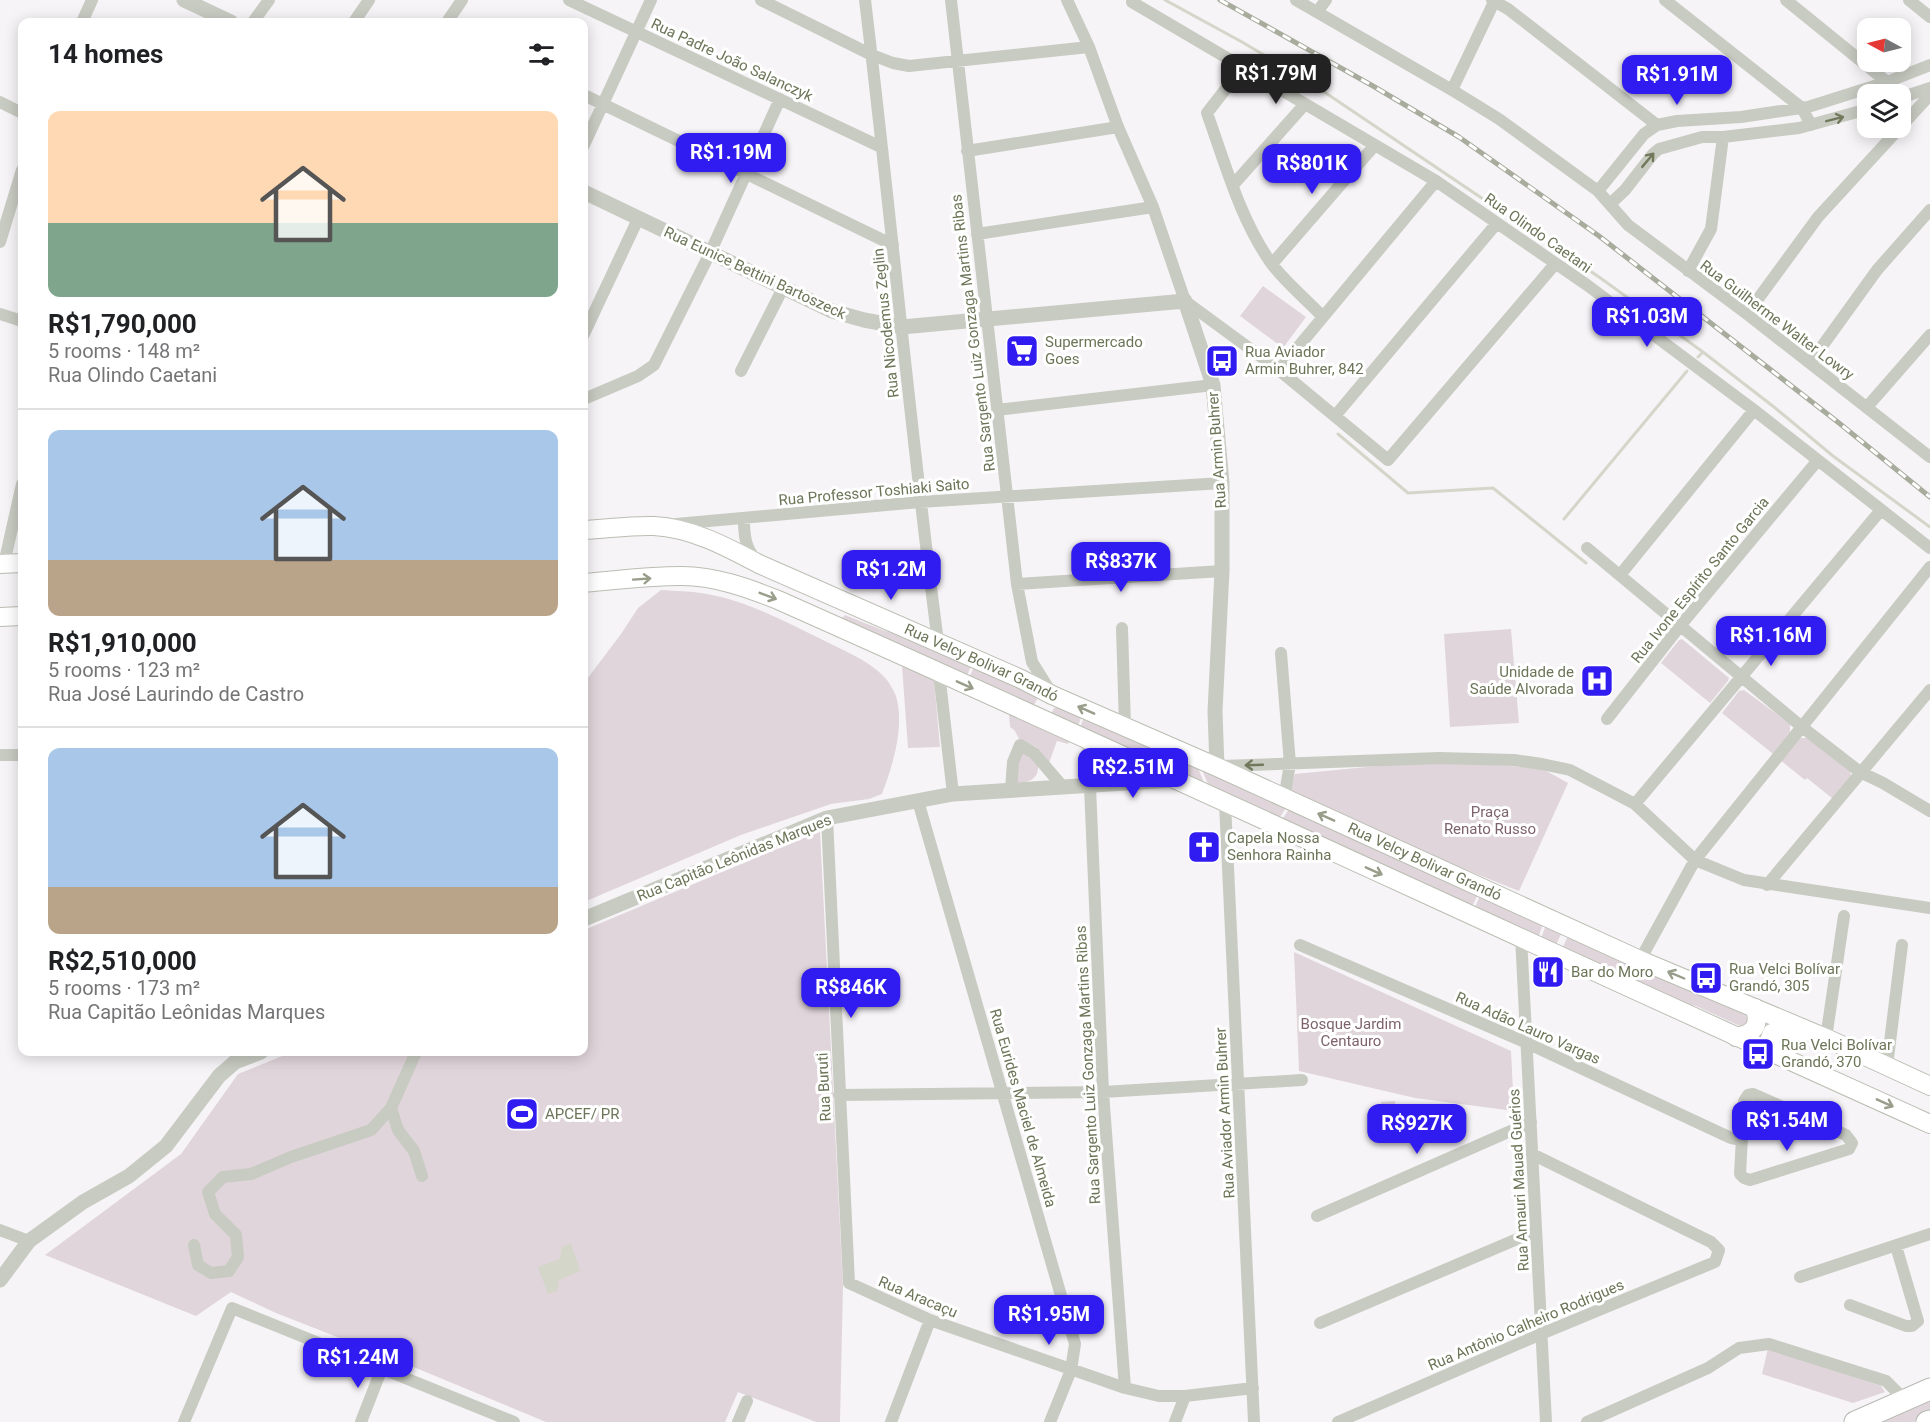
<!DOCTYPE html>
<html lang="en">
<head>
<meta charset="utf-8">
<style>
	:root { --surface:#fff; --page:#f6f6f6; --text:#202124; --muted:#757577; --line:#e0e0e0; --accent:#301bf0 }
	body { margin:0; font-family:Roboto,sans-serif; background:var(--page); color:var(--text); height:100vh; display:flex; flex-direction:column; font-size:22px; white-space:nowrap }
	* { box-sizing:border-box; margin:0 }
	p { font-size:20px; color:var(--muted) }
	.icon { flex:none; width:33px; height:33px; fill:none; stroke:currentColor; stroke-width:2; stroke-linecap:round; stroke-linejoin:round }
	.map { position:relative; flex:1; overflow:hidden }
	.sheet { position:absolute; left:18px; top:18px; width:570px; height:1038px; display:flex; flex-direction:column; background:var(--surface); border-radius:12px; box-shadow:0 3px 15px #0003 }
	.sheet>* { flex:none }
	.needle { width:39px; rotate:277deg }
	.tools { position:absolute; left:1857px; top:18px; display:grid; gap:12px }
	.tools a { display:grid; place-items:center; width:54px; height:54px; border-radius:12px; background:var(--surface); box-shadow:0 3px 15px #0003; font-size:30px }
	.price { position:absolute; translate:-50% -51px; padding:0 14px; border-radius:12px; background:var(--accent); color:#fff; font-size:20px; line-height:39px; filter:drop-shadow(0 2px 3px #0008) }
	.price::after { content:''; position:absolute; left:50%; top:36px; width:18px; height:14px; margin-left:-9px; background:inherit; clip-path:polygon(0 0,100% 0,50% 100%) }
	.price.on { background:#222; color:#fff }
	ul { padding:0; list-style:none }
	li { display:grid; align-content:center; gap:12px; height:318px; padding:0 30px }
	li+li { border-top:2px solid var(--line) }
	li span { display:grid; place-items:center; height:186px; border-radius:12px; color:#555 }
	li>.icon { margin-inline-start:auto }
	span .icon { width:108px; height:108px; fill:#fffc; stroke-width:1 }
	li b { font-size:26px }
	h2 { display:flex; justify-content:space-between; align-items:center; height:72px; padding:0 30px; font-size:26px }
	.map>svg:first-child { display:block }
	.green { fill:#e0d5da }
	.water { fill:#d3d6c8 }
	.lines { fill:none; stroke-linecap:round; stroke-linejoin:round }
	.stream { stroke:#d3d6c8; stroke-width:3 }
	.secondary-casing { stroke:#babeb2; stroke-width:20 }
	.trunk-casing { stroke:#b7bab1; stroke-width:23 }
	.minor { stroke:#c8cbc2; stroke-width:12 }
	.tertiary { stroke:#c8cbc2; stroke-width:15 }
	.secondary { stroke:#fff; stroke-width:18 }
	.trunk { stroke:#fff; stroke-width:21 }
	.rail-casing { stroke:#a7ac9d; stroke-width:5 }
	.rail { stroke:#fff; stroke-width:3; stroke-dasharray:9; stroke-linecap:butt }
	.oneway { stroke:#71795d }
	.oneway2 { stroke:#989e8a }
	.labels { text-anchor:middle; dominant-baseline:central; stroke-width:6; stroke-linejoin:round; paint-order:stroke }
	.street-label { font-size:15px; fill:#6c7558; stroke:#fff }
	.poi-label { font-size:15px; fill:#6c7558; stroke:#fff; text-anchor:start }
	.park-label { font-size:15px; fill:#7e636c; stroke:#fff }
</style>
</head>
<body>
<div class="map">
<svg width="1930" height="1422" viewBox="0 0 1930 1422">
	<rect width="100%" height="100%" fill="#f7f4f7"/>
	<path class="green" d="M1263,286L1306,317L1283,348L1240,316Z
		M661,590C676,591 692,591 707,594C748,601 788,623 825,641C846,652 871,661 887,680C890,684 894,691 896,696C905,726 893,765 882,794L869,799L831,804L741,835L584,902V683L621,634L638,608Z
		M845,615L885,631L907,636L971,666L966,678L841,619Z
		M1511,629L1519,723L1450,727L1444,634Z
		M1682,639L1729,678L1728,681L1710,703L1661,663L1679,640Z
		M902,666L934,680L940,747L908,748Z
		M974,667L1039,696L1032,708L968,680Z
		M1744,690L1790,724V732L1773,754L1722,713L1739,691Z
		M1063,707L1082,715L1077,729L1051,714L1054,708Z
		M1009,714L1069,742L1068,744L1057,741L1049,763L1037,747L1019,739L1015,731L1010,727Z
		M1084,717L1198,768L1205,785L1079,730Z
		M1800,738H1808L1850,771L1851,776L1833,799L1807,778L1805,780L1780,760Z
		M1020,752L1028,754L1038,765C1039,781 1026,783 1013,783Z
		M1092,754L1145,778L1100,780L1095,777Z
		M1445,762L1541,768L1568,783L1519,891L1356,826L1290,791L1295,774L1387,765Z
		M1202,770L1286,808L1278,820L1208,784Z
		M1289,809L1478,894L1471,909L1281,821Z
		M820,831L843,1287L840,1422H816L738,1392L725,1422H546L416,1368L276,1313L231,1292L196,1316L45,1255L181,1154L238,1074L292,1052H584V930Z
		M1480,895L1543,923L1538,939L1474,910Z
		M1546,925L1562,932L1555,947L1540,941Z
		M1569,934L1629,962L1622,978L1561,951Z
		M1294,952L1511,1051L1514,1111L1415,1098L1299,1071Z
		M1632,963L1745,1014L1749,1022L1744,1026H1740L1696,1006L1671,1001L1625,979Z
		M1395,1101L1397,1126L1382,1127L1381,1102Z
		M1768,1348L1881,1386L1885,1392L1853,1403L1762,1374Z
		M1930,1398V1416L1915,1422H1882Z"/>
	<path class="water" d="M571,1244L580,1271L559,1280L557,1291L548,1294L538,1267L560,1259L562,1247Z"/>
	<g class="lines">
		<path class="stream" d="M1165,0L1242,42L1308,81L1599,277L1703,352L1698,357
			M1703,352L1774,407L1833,456L1930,527
			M1338,434L1408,493L1493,488L1586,563
			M1564,519L1687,371"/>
		<g class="secondary-casing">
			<g id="secondary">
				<path id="s1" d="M584,530C607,529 631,525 654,526C692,528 727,547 759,564L1021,679L1052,695L1217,767L1640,960L1826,1038L1930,1086"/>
				<path d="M0,564L22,563"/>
				<path d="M584,583C616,580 650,576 682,576C715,576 748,588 778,600C1163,771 1545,951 1930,1124"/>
				<path d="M0,617L22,616"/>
				<path d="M1736,1037C1754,1034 1760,1026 1755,1008"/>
				<path d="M1774,1054L1769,1041L1772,1033L1785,1031L1801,1035"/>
			</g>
		</g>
		<g class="trunk-casing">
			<path id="trunk" d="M1855,1422L1930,1389
				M1927,1422L1930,1421"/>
		</g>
		<path class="minor" d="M569,0L881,147
			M761,0L872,55L893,63L909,66L1089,47
			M865,0C891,214 910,429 938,642
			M951,0L1017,584L1032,662L1052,694
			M1067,0L1089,47L1118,127L1153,207L1185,301L1279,370L1388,460L1555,264
			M1296,0L1452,90L1499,119L1598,191L1628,225L1747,314L1930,457
			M1492,0L1508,9L1657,125
			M1665,0L1802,108L1811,125
			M1786,0L1887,82
			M1909,0L1930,17
			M1132,2L1436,181L1587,285L1754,410L1930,548
			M1317,12L1326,0
			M82,22L92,0
			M253,22L269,0
			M354,22L369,0
			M447,22L462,0
			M1242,68L1207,113C1225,163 1240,219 1271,263C1285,282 1306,299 1322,316
			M1452,90L1495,0
			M584,95L893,245
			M1900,98L1930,88
			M0,102L22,113
			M584,145L651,0
			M967,151L1118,127
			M1233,185L1305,104
			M1598,191L1644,134L1657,125L1677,121L1741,117L1808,107L1887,82L1930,65
			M1610,204L1625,190L1653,154L1659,149L1702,137H1723L1799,128L1868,109
			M977,234L1153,207
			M0,242L22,170
			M1272,264L1374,146
			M1688,271L1711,229L1723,137
			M0,314L22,321
			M1747,314L1818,217L1930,95
			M584,334L638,219
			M1810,363L1877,270L1930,210
			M1279,370L1436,181
			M741,371L783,288
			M584,399L638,376L654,365L710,253L780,99
			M1867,407L1930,335
			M997,410L1213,385
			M1335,416L1497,223
			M744,519C744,535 745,547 756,560
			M676,524L920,502L1222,483
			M1587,548L1802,727L1860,772L1883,783L1930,811
			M4,564L22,484
			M1620,575L1754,410
			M1017,584L1222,571
			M1122,628L1125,726
			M1281,653L1290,764L1284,799
			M939,673L953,794
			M1607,719L1680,626L1818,460
			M1088,740L1103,1092L1125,1388
			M0,755H22
			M1222,766L1439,758L1514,760L1542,764L1570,770L1635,804L1695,860L1744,880L1930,908
			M1011,790L1013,762L1020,745L1034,753L1063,787
			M918,801L1075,1344L1071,1370L1050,1422
			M1225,803L1254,1422
			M1635,804L1881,510
			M827,818L849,1283L930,1320L1125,1388L1159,1396H1185L1253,1388
			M1767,885L1930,690
			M1521,937L1546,1422
			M1300,945L1527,1043L1731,1138L1742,1140
			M1640,960L1695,860L1930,567
			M1826,1038L1844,916
			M416,1052L391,1108L398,1130L414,1151L422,1176
			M1887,1066L1902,945
			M1753,1094L1846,1135L1852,1143L1849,1149L1750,1180L1744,1178L1740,1174L1744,1101L1748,1095Z
			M839,1095L1103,1092L1302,1080
			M1317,1216L1531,1122
			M0,1230L29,1241
			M194,1245L198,1265L211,1273L229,1271L238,1257L236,1235L215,1214L208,1192L223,1177L251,1174L291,1157L371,1130L391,1108
			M1800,1277L1930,1234
			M1850,1305L1906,1326H1912L1918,1321L1896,1246
			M1320,1323L1536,1231
			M184,1422L232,1308L514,1422
			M361,1422L382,1368
			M738,1422L747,1401
			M891,1422L930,1320
			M1175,1422L1185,1396
			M1338,1422L1541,1334L1715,1262L1719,1250L1711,1242L1532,1154
			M1587,1422L1708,1368L1739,1348L1769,1344L1886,1381L1905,1400"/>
		<path class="tertiary" d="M184,0L231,22
			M584,192L832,311L864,320L902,327L1185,301L1213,385L1222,483V571L1215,711L1217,767
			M584,919L827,818L953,794L1173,780
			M0,1280L29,1241L83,1202L129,1176L166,1146L219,1076L235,1062L261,1052"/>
		<use href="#secondary" class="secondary"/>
		<use href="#trunk" class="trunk"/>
		<g class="rail-casing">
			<path id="rail" d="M1220,0L1373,86L1459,137L1599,236L1839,423L1930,497"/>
		</g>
		<use href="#rail" class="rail"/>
	</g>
	<defs><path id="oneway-shaft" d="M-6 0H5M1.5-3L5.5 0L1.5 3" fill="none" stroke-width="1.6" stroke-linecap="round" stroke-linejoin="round" transform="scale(1.5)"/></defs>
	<g class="oneway">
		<use href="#oneway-shaft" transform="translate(1835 119) rotate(-14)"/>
		<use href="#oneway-shaft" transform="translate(1648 160) rotate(-50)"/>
		<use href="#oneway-shaft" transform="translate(1254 765) rotate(178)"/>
	</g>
	<g class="oneway2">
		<use href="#oneway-shaft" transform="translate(642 579) rotate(-4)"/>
		<use href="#oneway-shaft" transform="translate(768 596) rotate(21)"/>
		<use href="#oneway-shaft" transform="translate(965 685) rotate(24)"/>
		<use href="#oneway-shaft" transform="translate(1086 710) rotate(-156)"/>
		<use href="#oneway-shaft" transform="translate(1326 817) rotate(-156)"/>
		<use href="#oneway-shaft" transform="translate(1374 871) rotate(24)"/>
		<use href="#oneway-shaft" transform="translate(1676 975) rotate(-157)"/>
		<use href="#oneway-shaft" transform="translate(1885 1103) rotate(24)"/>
	</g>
	<defs>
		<g id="supermarket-square" transform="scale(1.725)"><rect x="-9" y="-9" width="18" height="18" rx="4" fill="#301bf0" stroke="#fff"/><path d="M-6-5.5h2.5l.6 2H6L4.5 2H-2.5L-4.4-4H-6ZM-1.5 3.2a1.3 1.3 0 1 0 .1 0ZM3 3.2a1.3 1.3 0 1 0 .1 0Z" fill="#fff"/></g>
		<g id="bus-square" transform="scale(1.725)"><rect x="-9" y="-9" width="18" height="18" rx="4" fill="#301bf0" stroke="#fff"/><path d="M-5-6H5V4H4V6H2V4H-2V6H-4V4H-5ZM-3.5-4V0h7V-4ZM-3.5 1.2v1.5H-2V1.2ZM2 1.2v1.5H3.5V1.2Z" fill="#fff"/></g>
		<g id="hospital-square" transform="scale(1.725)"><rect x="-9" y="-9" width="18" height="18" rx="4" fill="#301bf0" stroke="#fff"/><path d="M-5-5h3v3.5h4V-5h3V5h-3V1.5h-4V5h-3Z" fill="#fff"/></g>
		<g id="church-square" transform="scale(1.725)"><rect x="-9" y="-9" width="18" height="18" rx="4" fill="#301bf0" stroke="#fff"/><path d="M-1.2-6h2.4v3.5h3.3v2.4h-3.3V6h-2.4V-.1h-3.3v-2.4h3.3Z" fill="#fff"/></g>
		<g id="restaurant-square" transform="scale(1.725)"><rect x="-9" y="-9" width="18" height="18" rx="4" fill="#301bf0" stroke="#fff"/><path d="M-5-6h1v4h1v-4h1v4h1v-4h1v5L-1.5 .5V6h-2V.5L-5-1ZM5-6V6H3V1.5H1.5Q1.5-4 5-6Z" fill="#fff"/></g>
		<g id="stadium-square" transform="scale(1.725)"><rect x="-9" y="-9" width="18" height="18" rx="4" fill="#301bf0" stroke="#fff"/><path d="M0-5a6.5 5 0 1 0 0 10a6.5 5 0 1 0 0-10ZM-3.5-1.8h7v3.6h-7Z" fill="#fff"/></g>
	</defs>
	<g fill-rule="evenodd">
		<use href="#supermarket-square" x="1022" y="351"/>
		<use href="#bus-square" x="1222" y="361"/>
		<use href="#hospital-square" x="1597" y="681"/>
		<use href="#church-square" x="1204" y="847"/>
		<use href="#restaurant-square" x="1548" y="972"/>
		<use href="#bus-square" x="1706" y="978"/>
		<use href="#bus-square" x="1758" y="1054"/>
		<use href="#stadium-square" x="522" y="1114"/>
	</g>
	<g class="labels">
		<g class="street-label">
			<text transform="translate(732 60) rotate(25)">Rua Padre João Salanczyk</text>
			<text transform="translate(1538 233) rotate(35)">Rua Olindo Caetani</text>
			<text transform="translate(755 273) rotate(25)">Rua Eunice Bettini Bartoszeck</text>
			<text transform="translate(1777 320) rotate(37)">Rua Guilherme Walter Lowry</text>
			<text transform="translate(886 323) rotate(-96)">Rua Nicodemus Zeglin</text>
			<text transform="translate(973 333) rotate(-97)">Rua Sargento Luiz Gonzaga Martins Ribas</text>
			<text transform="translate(1217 450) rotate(-94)">Rua Armin Buhrer</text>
			<text transform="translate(874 492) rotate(-5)">Rua Professor Toshiaki Saito</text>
			<text transform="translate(1700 580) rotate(-51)">Rua Ivone Espírito Santo Garcia</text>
			<text stroke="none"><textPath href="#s1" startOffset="426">Rua Velcy Bolivar Grandó</textPath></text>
			<text transform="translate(734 858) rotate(-22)">Rua Capitão Leônidas Marques</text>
			<text stroke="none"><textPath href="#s1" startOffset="912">Rua Velcy Bolivar Grandó</textPath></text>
			<text transform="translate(1528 1028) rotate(24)">Rua Adão Lauro Vargas</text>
			<text transform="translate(1088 1065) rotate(-93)">Rua Sargento Luiz Gonzaga Martins Ribas</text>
			<text transform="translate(824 1087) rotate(-93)">Rua Buruti</text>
			<text transform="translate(1023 1108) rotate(74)">Rua Eurides Maciel de Almeida</text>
			<text transform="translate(1225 1113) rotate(-93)">Rua Aviador Armin Buhrer</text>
			<text transform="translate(1519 1180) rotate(-93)">Rua Amauri Mauad Guérios</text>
			<text transform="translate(918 1297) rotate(23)">Rua Aracaçu</text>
			<text transform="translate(1526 1325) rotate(-23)">Rua Antônio Calheiro Rodrigues</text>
		</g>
		<g class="poi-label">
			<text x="1045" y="342">Supermercado<tspan x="1045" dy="17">Goes</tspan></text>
			<text x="1245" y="352">Rua Aviador<tspan x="1245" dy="17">Armin Buhrer, 842</tspan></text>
			<text x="1574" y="672" text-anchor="end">Unidade de<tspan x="1574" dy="17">Saúde Alvorada</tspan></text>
			<text x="1227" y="838">Capela Nossa<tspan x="1227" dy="17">Senhora Rainha</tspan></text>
			<text x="1729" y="969">Rua Velci Bolívar<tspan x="1729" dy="17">Grandó, 305</tspan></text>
			<text x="1571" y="972">Bar do Moro</text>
			<text x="1781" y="1045">Rua Velci Bolívar<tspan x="1781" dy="17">Grandó, 370</tspan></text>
			<text x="545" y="1114">APCEF/ PR</text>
		</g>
		<g class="park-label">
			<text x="1490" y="812">Praça<tspan x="1490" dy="17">Renato Russo</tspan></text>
			<text x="1351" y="1024">Bosque Jardim<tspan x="1351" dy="17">Centauro</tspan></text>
		</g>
	</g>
</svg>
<div class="tools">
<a><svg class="needle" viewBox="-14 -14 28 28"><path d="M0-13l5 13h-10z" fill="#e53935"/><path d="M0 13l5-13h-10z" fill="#757577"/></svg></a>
<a><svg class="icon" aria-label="layers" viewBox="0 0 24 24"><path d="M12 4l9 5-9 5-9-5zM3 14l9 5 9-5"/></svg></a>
</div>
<b class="price on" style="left:1276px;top:105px">R$1.79M</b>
<b class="price" style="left:1677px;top:106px">R$1.91M</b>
<b class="price" style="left:731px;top:184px">R$1.19M</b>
<b class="price" style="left:1312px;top:195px">R$801K</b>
<b class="price" style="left:1647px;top:348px">R$1.03M</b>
<b class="price" style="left:1121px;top:593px">R$837K</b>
<b class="price" style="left:891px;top:601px">R$1.2M</b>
<b class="price" style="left:1771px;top:667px">R$1.16M</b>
<b class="price" style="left:1133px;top:799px">R$2.51M</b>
<b class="price" style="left:851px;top:1019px">R$846K</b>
<b class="price" style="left:1787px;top:1152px">R$1.54M</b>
<b class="price" style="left:1417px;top:1155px">R$927K</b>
<b class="price" style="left:1049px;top:1346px">R$1.95M</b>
<b class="price" style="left:358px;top:1389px">R$1.24M</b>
<section class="sheet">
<h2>14 homes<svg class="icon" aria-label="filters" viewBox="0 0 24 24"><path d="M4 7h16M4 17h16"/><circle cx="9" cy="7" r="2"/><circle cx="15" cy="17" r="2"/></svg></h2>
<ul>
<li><span style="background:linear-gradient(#ffd9b3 60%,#7fa58c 0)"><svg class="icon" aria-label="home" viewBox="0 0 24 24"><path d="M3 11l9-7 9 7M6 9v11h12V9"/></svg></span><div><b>R$1,790,000</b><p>5 rooms · 148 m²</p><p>Rua Olindo Caetani</p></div></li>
<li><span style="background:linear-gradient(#a9c7e8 70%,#b9a48a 0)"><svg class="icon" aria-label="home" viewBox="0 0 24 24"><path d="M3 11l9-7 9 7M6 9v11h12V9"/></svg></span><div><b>R$1,910,000</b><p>5 rooms · 123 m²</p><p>Rua José Laurindo de Castro</p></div></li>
<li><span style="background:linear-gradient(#a9c7e8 75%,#b9a48a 0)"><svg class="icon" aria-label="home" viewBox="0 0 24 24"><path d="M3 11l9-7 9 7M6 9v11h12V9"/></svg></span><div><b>R$2,510,000</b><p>5 rooms · 173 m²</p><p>Rua Capitão Leônidas Marques</p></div></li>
</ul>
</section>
</div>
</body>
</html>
